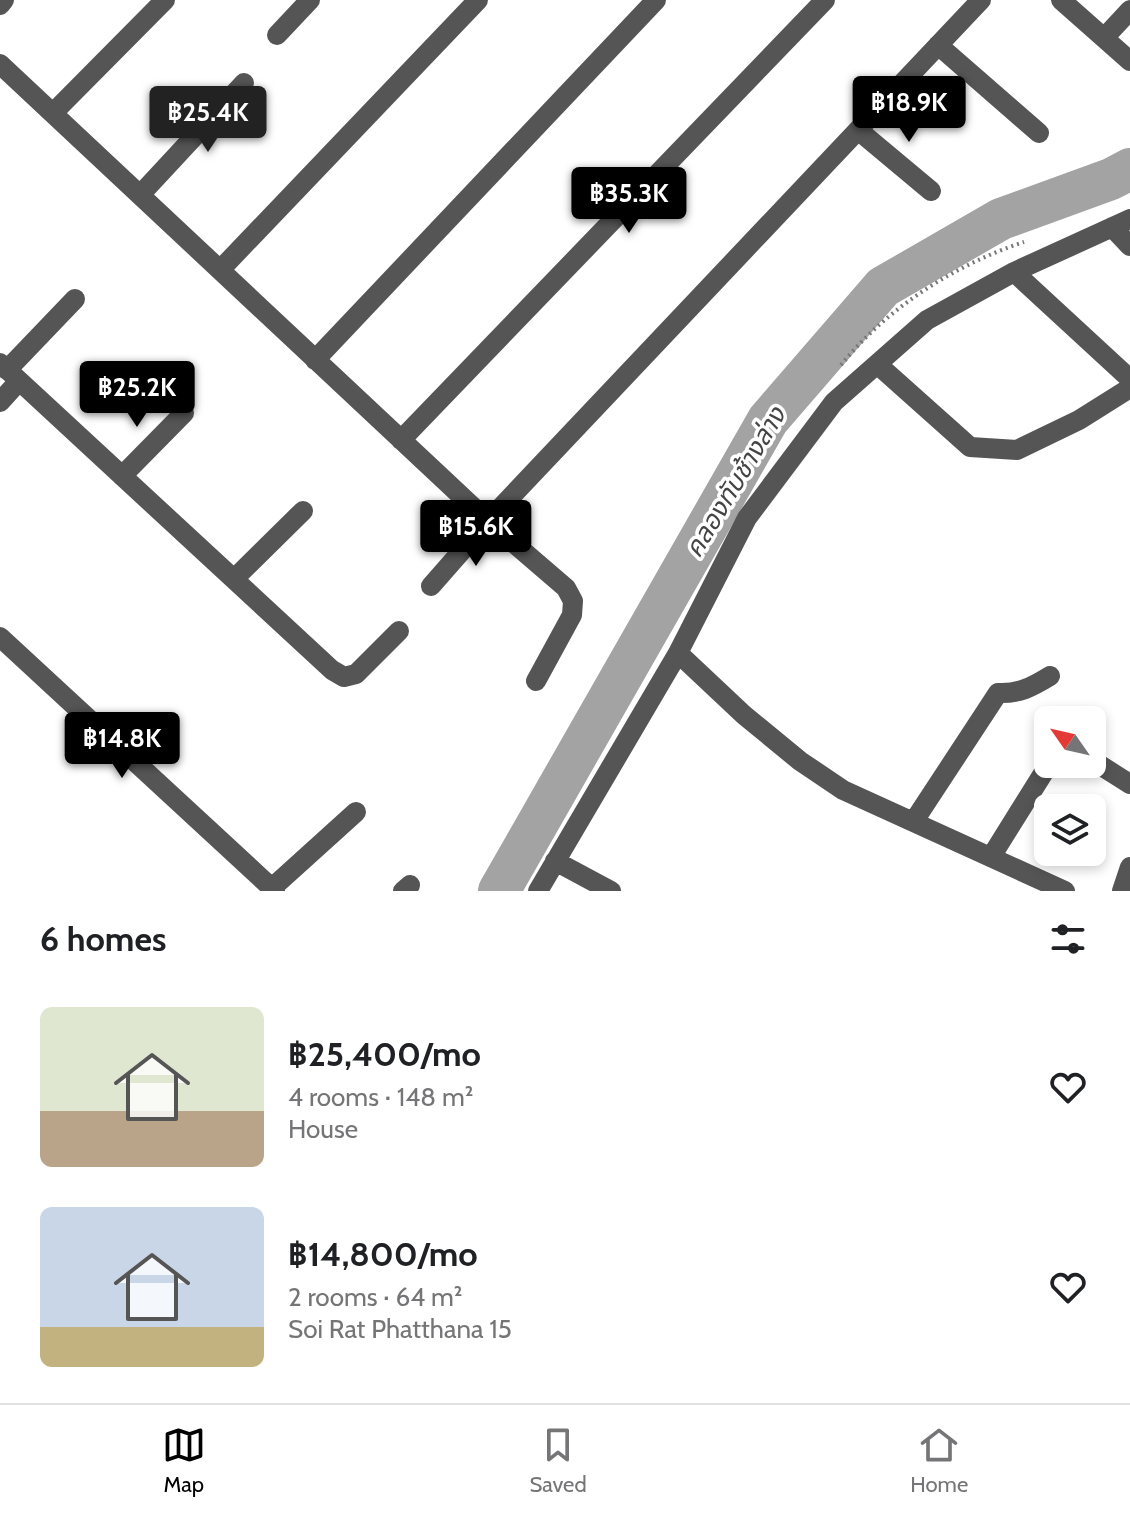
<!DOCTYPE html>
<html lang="en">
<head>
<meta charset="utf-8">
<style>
	:root { --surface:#fff; --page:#f6f6f6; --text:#202124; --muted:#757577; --line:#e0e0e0; --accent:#000 }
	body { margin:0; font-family:Cabin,"Noto Sans Thai",sans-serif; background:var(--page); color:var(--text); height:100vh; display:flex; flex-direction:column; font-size:30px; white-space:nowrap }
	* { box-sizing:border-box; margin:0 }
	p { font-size:26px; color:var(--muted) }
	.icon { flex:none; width:44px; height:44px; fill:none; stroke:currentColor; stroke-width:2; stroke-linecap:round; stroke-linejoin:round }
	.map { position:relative; height:891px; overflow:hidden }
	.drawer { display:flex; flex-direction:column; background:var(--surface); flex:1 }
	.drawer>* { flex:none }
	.needle { width:52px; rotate:304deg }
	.tools { position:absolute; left:1034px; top:706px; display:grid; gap:16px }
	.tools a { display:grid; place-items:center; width:72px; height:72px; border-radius:12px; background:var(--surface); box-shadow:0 4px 12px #0003; font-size:40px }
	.price { position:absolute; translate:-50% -68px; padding:0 18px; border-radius:8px; background:var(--accent); color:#fff; font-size:26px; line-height:52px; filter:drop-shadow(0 2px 4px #0008) }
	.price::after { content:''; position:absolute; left:50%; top:48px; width:24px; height:18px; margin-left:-12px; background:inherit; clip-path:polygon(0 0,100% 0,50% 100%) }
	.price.on { background:#222; color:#fff }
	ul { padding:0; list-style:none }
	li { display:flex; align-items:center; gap:24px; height:200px; padding:0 40px }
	li span { display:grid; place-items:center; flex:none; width:224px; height:160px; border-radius:12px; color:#555 }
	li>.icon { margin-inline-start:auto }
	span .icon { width:96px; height:96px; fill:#fffc; stroke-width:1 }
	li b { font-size:34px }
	h2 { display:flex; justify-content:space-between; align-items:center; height:96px; padding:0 40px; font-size:34px }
	.tabs { display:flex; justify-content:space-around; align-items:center; height:112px; border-top:2px solid var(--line); background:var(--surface); font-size:22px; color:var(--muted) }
	.tabs a { display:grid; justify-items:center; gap:4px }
	.tabs .on { color:var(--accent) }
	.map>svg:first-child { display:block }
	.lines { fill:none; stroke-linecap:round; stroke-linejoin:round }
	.river { stroke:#a3a3a3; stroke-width:42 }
	.path { stroke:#777; stroke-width:4; stroke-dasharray:2 4; stroke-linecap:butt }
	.minor { stroke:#555; stroke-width:20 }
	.labels { text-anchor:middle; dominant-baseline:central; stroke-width:7; stroke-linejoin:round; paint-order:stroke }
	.water-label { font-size:26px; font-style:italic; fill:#444; stroke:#fff }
</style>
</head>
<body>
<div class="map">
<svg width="1130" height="891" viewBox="0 0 1130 891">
	<rect width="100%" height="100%" fill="#fff"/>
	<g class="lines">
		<path class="river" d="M499,891L768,420L883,287L1001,219L1111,179L1130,169"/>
		<path class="path" d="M841,365C887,308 954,265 1024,242"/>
		<path class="minor" d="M1061,0L1130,61
			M0,5L4,0
			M277,35L310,0
			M1104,38L1130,10
			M938,45L1039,133
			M0,64L488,521L566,588L573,601L572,615L536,681
			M53,113L165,0
			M858,130L931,191
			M140,195L244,83
			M1112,227L1130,246
			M220,270L478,0
			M1014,272L1130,379
			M315,360L656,0
			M0,363L332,670L344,677L356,674L399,631
			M877,364L970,447L1017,450L1079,420L1130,388
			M7,370L75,299
			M0,402L19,381
			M401,440L825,0
			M122,476L184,413
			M234,579L303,511
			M431,586L488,521L981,0
			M0,637L275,891
			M678,653L744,715L800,761L843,790L1065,891
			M1092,760L1130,784
			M914,821L998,693C1019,694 1032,687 1050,676
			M991,857L1049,764
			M555,861L611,891
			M272,888L356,812
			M403,891L410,885
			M538,891L678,653L747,518L834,402L927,320L1014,272L1130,219
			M1122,891L1130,867"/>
	</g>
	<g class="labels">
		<g class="water-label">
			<text transform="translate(735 482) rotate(-59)">คลองทับช้างล่าง</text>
		</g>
	</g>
</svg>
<div class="tools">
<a><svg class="needle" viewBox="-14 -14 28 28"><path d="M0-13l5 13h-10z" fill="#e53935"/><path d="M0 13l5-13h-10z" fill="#757577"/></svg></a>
<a><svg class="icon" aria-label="layers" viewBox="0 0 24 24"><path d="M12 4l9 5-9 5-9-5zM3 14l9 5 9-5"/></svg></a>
</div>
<b class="price" style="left:909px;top:144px">฿18.9K</b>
<b class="price on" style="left:208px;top:154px">฿25.4K</b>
<b class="price" style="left:629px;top:235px">฿35.3K</b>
<b class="price" style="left:137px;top:429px">฿25.2K</b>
<b class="price" style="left:476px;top:568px">฿15.6K</b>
<b class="price" style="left:122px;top:780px">฿14.8K</b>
</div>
<section class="drawer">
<h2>6 homes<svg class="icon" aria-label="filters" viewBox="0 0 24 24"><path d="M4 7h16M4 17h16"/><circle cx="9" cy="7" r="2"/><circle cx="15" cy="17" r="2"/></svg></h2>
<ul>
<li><span style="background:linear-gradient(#dfe7d0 65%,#b9a48a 0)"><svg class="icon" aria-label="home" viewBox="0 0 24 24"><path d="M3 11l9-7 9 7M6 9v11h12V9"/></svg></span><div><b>฿25,400/mo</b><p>4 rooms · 148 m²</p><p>House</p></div><svg class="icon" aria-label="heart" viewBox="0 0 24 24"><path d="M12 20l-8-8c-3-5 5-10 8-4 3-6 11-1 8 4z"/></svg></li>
<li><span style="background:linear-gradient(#c9d6e8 75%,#c2b280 0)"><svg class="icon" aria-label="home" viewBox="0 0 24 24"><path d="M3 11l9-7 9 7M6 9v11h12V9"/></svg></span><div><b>฿14,800/mo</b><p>2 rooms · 64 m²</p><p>Soi Rat Phatthana 15</p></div><svg class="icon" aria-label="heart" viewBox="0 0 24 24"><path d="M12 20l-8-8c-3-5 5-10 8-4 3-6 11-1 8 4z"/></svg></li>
</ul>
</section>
<nav class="tabs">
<a class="on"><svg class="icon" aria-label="map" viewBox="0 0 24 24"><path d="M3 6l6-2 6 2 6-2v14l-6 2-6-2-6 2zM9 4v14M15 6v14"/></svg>Map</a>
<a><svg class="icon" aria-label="saved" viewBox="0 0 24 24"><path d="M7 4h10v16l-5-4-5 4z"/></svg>Saved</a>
<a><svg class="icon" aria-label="home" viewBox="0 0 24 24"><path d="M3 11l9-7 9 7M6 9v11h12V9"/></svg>Home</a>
</nav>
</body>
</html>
